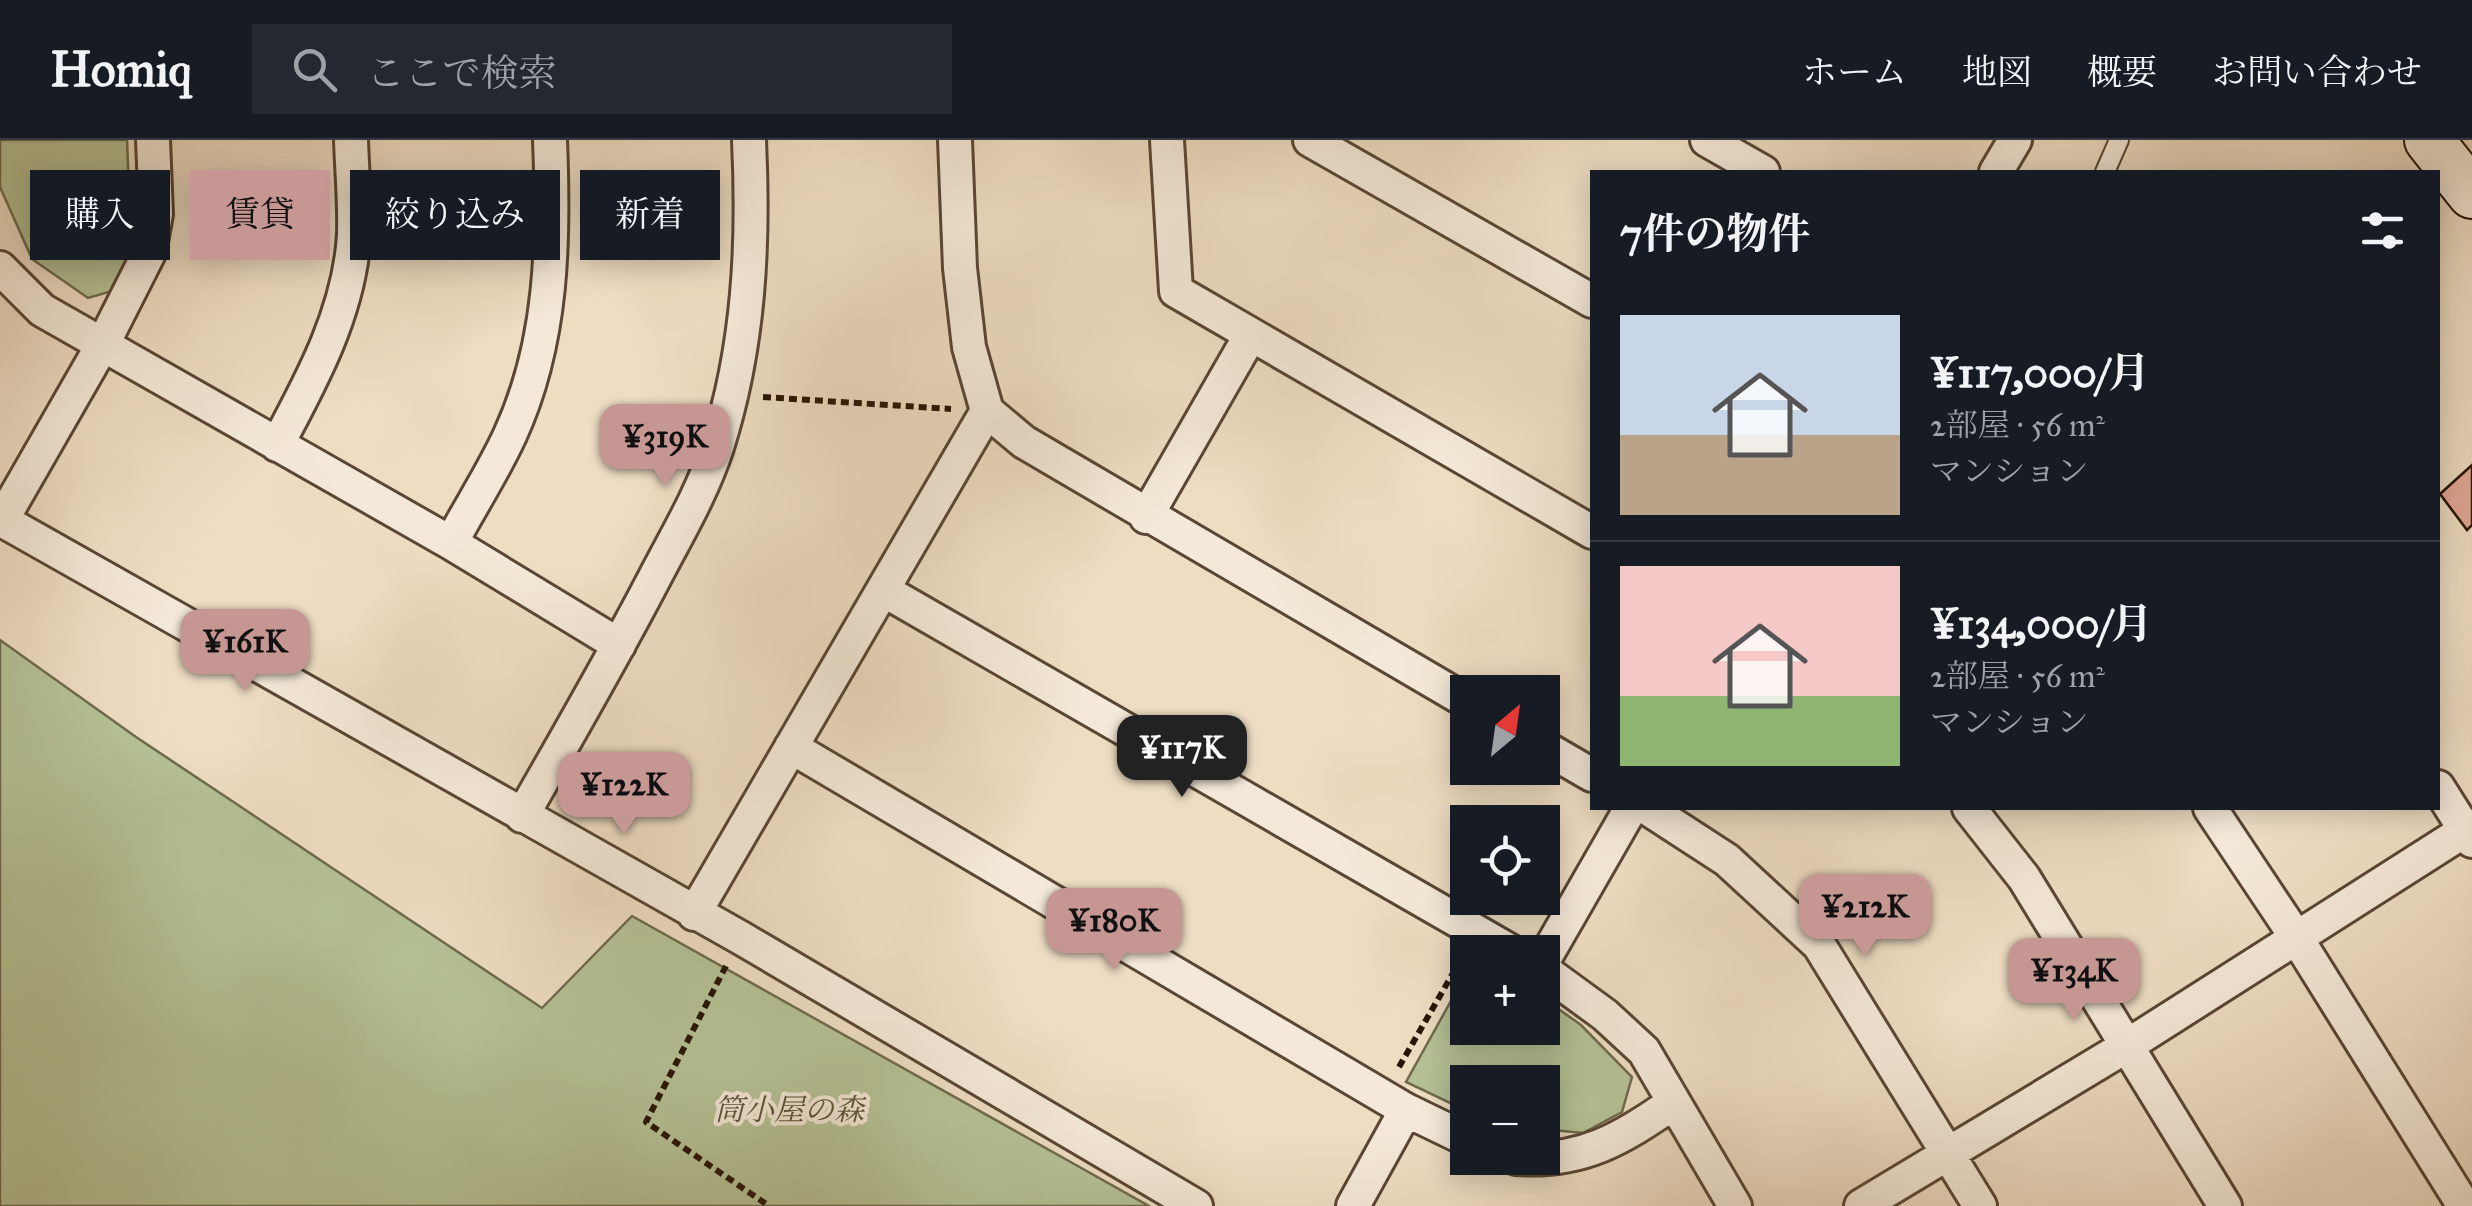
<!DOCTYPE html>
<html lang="ja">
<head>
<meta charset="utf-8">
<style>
	:root { --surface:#171b24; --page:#242831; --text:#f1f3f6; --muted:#9ea1a6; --line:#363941; --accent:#c59692 }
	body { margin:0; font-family:"IM FELL Great Primer","Noto Serif JP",serif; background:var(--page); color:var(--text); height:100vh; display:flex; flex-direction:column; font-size:38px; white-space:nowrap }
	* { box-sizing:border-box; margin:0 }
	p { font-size:32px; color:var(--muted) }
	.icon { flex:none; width:55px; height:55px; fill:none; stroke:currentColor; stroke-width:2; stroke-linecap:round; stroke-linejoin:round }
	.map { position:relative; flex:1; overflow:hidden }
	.panel { position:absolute; left:1590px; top:30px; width:850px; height:640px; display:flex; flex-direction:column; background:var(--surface); border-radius:0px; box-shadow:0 5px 25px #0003 }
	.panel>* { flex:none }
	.top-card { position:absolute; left:30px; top:30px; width:950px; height:90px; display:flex; gap:20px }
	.needle { width:65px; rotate:29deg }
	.controls { position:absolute; left:1450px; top:535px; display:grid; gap:20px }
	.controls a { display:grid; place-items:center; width:110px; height:110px; border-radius:0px; background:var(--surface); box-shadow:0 5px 25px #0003; font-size:50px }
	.price { position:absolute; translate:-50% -85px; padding:0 22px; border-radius:20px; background:var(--accent); color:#111; font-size:32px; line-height:65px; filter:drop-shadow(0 2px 5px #0008) }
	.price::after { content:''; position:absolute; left:50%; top:60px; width:30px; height:22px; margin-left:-15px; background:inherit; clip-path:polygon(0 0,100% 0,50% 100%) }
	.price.active { background:#222; color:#fff }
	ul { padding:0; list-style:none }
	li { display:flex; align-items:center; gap:30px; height:250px; padding:0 30px }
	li+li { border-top:2px solid var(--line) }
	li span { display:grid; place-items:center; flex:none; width:280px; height:200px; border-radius:0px; color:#555 }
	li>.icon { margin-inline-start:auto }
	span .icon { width:120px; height:120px; fill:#fffc; stroke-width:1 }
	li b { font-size:42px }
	h2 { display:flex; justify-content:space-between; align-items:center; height:120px; padding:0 30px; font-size:42px }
	.pill { padding:0 35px; border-radius:0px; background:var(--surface); box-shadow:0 5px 25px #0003; font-size:35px; line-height:90px }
	.pill.active { background:var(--accent); color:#111 }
	header { display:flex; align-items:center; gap:60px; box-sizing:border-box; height:140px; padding:0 50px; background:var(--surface); border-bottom:2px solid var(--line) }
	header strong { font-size:48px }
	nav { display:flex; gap:55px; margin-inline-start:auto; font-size:35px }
	.search { width:700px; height:90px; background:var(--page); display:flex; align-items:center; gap:25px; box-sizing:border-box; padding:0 35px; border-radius:0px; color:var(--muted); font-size:38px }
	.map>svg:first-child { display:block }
	.green { fill:#b5c296; stroke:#6e6b4d; stroke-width:2.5 }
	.building { fill:#e2a997; stroke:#271404; stroke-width:2.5 }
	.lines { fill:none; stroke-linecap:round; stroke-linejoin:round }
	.lane-casing { stroke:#594634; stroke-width:22 }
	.street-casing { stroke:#594634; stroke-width:38 }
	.secondary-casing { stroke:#271404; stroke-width:52 }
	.path { stroke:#271404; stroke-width:6; stroke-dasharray:8 5; stroke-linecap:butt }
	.lane { stroke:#f4e9d8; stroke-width:18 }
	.street { stroke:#f4e9d8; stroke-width:32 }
	.secondary { stroke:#f4e9d8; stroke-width:48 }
	.labels { text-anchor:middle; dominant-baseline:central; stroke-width:8; stroke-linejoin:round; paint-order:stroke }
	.park-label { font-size:30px; font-style:italic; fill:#595137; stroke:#f4e9d8 }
</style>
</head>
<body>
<header>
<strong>Homiq</strong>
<div class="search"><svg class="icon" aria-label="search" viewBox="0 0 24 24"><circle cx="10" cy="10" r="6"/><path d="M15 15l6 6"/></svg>ここで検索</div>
<nav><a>ホーム</a><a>地図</a><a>概要</a><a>お問い合わせ</a></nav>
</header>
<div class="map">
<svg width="2472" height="1066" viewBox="0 0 2472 1066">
	<rect width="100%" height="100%" fill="#eeddc3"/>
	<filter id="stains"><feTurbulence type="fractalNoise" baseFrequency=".002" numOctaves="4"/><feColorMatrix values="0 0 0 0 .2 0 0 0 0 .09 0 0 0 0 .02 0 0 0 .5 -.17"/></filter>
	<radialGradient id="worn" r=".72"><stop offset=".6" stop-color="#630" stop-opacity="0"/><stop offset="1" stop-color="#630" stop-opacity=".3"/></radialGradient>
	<path class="green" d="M0,0H127L130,76L126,147L88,158L32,119L0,47Z
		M0,500L136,597L542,868L632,776L1149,1066H0Z
		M1467,832L1468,888H1542L1543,858L1581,885L1632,937L1622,972L1583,993L1543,989L1542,942H1468L1467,971L1406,942Z"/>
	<path class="building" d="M2472,325V385L2467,390L2440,354Z"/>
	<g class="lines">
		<g class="lane-casing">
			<path id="lane" d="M2105,32L2119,0"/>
		</g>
		<g class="street-casing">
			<path id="street" d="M955,0L960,128L969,207L987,271L1024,302L1468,562
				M1167,0L1176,151L1592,392
				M1310,0L1592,161
				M1707,0L1763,32
				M1996,32L2015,0
				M0,128L42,170L451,403L619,505
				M277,305C312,240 350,170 354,94C355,63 352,31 351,0
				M1146,377L1250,196
				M0,379L741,798L1196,1066
				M2,380L103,204L149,113L156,74L153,0
				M451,403C470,367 493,332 510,295C553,202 554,100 550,0
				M883,450L1512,812
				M1542,606L1592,635
				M791,607L1406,970L1468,1000
				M2438,647L2472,701
				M1647,668L1727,720L1819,805L1980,1066
				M1969,668L2024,738L2225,1066
				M2210,668L2296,797L2464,1066
				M522,676C567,597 613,518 655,437C677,395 702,353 717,307C749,207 754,105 749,0
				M694,774L987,271
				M1542,823L1631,668
				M1542,829L1605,875L1644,911L1735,1066
				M1516,1018C1582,1023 1621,999 1673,963
				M1353,1066L1406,970
				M1861,1066L2125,907L2472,686"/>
		</g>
		<g class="secondary-casing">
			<path id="secondary" d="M2429,0L2472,54"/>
		</g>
		<path class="path" d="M763,257L951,269
			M726,826L646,982L769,1066
			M1399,927L1460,821"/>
		<use href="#lane" class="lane"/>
		<use href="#street" class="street"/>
		<use href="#secondary" class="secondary"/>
	</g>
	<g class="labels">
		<g class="park-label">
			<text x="789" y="970">筒小屋の森</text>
		</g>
	</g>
	<rect width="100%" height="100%" filter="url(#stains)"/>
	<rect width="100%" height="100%" fill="url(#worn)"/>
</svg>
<div class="controls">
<a><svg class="needle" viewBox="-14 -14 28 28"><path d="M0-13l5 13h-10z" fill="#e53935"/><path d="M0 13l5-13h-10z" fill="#9ea1a6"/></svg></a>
<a><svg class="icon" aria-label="locate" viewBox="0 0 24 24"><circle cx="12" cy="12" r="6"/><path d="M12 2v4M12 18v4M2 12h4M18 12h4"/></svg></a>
<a>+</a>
<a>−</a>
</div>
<b class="price" style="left:665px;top:349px">¥319K</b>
<b class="price" style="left:245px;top:554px">¥161K</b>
<b class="price active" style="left:1182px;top:660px">¥117K</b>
<b class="price" style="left:624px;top:697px">¥122K</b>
<b class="price" style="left:1865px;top:819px">¥212K</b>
<b class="price" style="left:1114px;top:833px">¥180K</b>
<b class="price" style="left:2074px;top:883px">¥134K</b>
<div class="top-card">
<a class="pill">購入</a>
<a class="pill active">賃貸</a>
<a class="pill">絞り込み</a>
<a class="pill">新着</a>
</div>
<section class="panel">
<h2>7件の物件<svg class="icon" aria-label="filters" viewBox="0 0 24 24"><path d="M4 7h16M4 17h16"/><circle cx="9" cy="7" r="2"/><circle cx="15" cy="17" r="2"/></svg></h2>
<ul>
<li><span style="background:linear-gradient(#c9d6e8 60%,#b9a48a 0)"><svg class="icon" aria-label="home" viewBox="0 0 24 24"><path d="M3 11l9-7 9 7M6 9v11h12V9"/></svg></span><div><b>¥117,000/月</b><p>2部屋 · 56 m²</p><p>マンション</p></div></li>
<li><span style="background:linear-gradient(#f6c9c9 65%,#8fb573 0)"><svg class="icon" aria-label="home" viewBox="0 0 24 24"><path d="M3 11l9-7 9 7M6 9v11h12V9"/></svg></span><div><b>¥134,000/月</b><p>2部屋 · 56 m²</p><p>マンション</p></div></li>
</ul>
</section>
</div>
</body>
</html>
